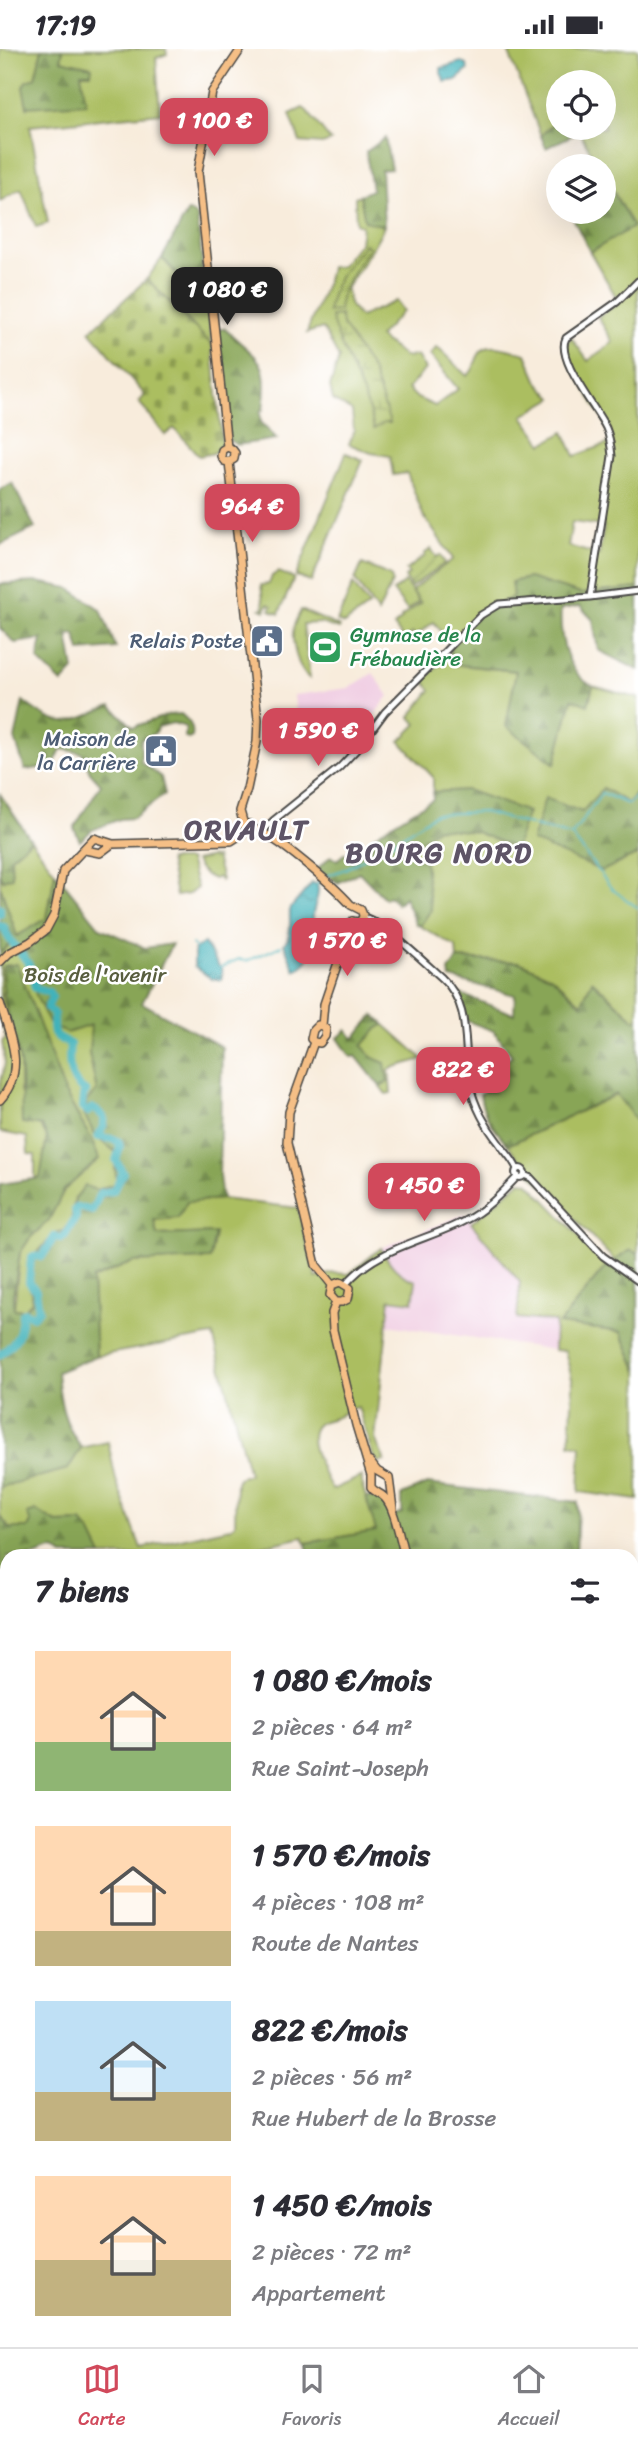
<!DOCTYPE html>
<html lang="fr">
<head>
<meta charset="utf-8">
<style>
	:root { --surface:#fff; --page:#f7f7f7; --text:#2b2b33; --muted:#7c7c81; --line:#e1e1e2; --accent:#d1495b }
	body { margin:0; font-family:Sriracha,sans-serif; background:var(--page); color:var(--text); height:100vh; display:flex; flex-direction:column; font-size:26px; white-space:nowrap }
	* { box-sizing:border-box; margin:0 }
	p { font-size:23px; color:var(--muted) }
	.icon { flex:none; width:38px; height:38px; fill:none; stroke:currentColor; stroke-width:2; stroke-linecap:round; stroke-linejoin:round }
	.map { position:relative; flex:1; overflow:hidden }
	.drawer { position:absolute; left:0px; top:1500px; width:639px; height:800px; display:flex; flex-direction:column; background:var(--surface); border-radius:21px 21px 0 0; box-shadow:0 7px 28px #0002 }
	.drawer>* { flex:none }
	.buttons { position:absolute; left:546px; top:21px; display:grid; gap:14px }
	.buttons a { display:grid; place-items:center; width:70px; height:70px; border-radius:50%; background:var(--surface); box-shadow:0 7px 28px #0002; font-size:35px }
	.price { position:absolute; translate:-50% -60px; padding:0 16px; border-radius:14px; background:var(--accent); color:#fff; font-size:23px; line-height:46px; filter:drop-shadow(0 2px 4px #0008) }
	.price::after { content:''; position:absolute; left:50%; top:42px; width:21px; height:16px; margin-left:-10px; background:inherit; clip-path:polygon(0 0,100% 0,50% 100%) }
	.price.active { background:#222; color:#fff }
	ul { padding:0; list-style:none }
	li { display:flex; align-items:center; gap:21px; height:175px; padding:0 35px }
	li span { display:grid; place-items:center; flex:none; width:196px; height:140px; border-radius:0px; color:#555 }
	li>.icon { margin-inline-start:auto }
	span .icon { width:84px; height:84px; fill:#fffc; stroke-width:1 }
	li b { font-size:30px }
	h2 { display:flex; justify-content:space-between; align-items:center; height:84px; padding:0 35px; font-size:30px }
	.status { display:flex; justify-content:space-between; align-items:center; height:49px; padding:0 35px; background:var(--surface); direction:ltr }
	.status svg { height:19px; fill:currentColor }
	.tabs { display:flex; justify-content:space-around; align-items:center; height:98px; border-top:2px solid var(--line); background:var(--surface); font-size:19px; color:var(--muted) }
	.tabs a { display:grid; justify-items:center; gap:4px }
	.tabs .active { color:var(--accent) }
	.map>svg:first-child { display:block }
	.built { fill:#f1d0e4 }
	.green { fill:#abbe61; stroke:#6b7446; stroke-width:2; fill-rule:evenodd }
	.forest { fill:url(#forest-firs); stroke:#5a6841; stroke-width:2 }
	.wetland { fill:url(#wetland-marsh); stroke:#6b7446; stroke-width:2 }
	.cemetery { fill:url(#cemetery-stones); stroke:#6b7446; stroke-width:2 }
	.garden { fill:url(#garden-furrows); stroke:#6b7446; stroke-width:2 }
	.water { fill:url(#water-ripples); stroke:#366e72; stroke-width:2 }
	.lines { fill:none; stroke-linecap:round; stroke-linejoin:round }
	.stream { stroke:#42b2ba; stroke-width:2 }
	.river { stroke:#42b2ba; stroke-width:8 }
	.minor-casing { stroke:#4a4846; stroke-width:9 }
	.major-casing { stroke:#4a4846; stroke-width:10 }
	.highway-casing { stroke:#4a4846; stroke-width:11 }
	.minor { stroke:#fff; stroke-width:5 }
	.major { stroke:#f5bf86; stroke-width:7 }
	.highway { stroke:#f5bf86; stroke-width:8 }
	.labels { text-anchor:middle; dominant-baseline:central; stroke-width:5; stroke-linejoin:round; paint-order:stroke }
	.leisure-label { font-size:21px; fill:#27864d; stroke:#fff; text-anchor:start }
	.service-label { font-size:21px; fill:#4e5e75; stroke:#fff; text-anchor:end }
	.park-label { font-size:21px; fill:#585e3e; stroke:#fff }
	.district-label { font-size:28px; font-weight:bold; letter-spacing:2px; fill:#5e5466; stroke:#fff }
</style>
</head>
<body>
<div class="status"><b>17:19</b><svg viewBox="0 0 49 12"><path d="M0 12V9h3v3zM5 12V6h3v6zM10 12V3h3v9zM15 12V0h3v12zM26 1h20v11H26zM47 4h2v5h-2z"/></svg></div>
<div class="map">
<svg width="638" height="2298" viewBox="0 0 638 2298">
	<defs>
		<pattern id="forest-firs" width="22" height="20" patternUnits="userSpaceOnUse" patternTransform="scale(1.75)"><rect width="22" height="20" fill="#88a557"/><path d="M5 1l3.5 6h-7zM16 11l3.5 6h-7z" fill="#6f8748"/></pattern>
		<pattern id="wetland-marsh" width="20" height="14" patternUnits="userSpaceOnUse" patternTransform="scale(1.75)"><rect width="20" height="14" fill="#abbe61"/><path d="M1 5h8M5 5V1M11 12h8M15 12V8" fill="none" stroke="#8b9b50"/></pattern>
		<pattern id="cemetery-stones" width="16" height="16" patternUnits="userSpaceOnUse" patternTransform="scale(1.75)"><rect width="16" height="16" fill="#abbe61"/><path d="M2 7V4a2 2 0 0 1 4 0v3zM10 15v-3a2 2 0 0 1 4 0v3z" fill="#8b9b50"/></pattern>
		<pattern id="garden-furrows" width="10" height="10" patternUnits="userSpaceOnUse" patternTransform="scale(1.75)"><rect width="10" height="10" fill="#abbe61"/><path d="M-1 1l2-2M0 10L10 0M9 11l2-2" fill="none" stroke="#8b9b50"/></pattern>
		<pattern id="water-ripples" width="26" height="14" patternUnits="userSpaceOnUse" patternTransform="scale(1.75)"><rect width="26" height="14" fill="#42b2ba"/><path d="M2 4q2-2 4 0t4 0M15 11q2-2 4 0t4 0" fill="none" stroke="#379197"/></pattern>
	</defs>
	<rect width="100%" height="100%" fill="#fff"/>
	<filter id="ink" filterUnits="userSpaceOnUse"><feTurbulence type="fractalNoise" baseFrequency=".0143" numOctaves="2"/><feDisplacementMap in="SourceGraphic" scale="14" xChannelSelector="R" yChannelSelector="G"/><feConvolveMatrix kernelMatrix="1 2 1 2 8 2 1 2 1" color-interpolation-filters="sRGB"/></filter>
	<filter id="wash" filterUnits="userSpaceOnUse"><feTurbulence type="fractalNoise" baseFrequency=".00686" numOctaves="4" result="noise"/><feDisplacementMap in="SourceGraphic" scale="28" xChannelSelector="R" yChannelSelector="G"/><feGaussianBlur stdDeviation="1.57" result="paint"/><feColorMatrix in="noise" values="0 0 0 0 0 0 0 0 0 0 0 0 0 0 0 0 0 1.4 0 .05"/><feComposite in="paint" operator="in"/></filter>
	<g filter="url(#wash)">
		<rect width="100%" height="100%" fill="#f8ecdc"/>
		<path class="built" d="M373,624L389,647L342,706L319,677L307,684L296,664L294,646L349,639Z
			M465,1165L555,1273L554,1301L388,1276L390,1250L401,1227L388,1212L381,1199Z
			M325,2293H396L400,2298H324Z"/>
		<path class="green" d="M0,0H42L35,29L23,38L28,58L61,11L63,0H166L167,5L156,9L160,64L30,77L48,174L36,178L21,140L0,152Z
			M518,0H638V539L581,545L528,529L512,533L514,548L454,587L449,594L434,573L415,587L413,584L404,591L394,577L402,570L401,568L421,554L412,541L453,510L423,466L407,424L393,426L390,407L371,404L349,395L354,382L352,362L333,351L330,338L339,309L323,279L307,284C314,261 327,241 330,218H340L360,193L362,177L356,174L355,148L360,146L365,171L384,177C374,199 359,219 346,240L350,257L360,268L396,252L403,262L379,288L405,308L417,307L425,320L408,340L417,349L435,357L458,340L430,306L437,298L467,327C475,321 474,315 478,307C486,289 511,302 526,305L538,333L553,349L523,367L543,395L564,383L575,407L613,393L609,381L569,311L566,298L571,288L588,312L613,293L598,268L619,253L590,203L633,178L604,126V117H599L577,79H604V33H558V69L541,87L509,4ZM572,473L604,477L599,506L568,497Z
			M303,59L307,62L331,92L322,95L300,93L290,65Z
			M162,209L207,257L212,296L147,230Z
			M346,404L363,411L311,533L296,527Z
			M362,515L391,527L392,533L378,564L355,531Z
			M278,523L294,529L279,565L270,561L272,557L268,555L265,562L261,560L264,559L261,536L269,535L272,527Z
			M405,533L419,553L407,561L393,542Z
			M353,535L369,557L344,575L337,572Z
			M301,561L340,578L339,580L320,574L303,575L310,630C298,622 290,591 294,577C295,572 299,566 301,561Z
			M449,604L452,615L516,622L555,714L572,649L588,655L593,637L638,649V741L628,755L603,739L602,822L638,805V969L635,971L593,932L582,955L552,928L519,913L457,910L456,898L420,877L431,860L411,805L412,798C419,792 430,781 439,779C464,773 493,790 514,799L467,741L433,743V728L400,692L417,675L410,668L431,641L424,632Z
			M31,791L55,823L48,870L17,887L0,837V826L3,831L11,808Z
			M212,808L213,810L216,808L222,831L220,832L218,828L214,830C204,826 200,822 195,812Z
			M169,811H189L197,839L189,845L176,847Z
			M10,895L26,914L144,904L89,1004L97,1042L80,1058L96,1088L116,1103L115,1118L117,1134L75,1148L71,1172L63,1182L56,1184L37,1204L29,1225L32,1253L24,1261L14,1260L20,1204L30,1189L49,1171L64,1141L99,1110L91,1090L65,1044L16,915L2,945L20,1012V1043L47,1088L41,1129L35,1130V1106L28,1105L27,1088L0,1083V1037L5,1014L2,992L6,989L0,967V905Z
			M374,966L423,1010L395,1018L389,1021L391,1044L386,1045L356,1007L351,1008L338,989L347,981L354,990Z
			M617,1045L638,1074V1205L631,1201L615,1212L525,1118L508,1096Z
			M521,1132L528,1133L607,1216L559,1275L621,1283L638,1322V1451L579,1443L581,1397L570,1395L573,1334L565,1302L554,1301L555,1273L517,1269L520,1233L471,1174Z
			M222,1150L298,1159L316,1229L333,1224L349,1225L381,1199C390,1216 398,1226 416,1232L413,1253L390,1250L375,1390L385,1412L378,1413L373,1407L358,1358C348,1360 346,1362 339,1367C333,1371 324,1370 318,1375C301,1388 325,1425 332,1441L362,1427V1436L377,1482L306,1494L303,1488L221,1507H102L81,1473L57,1474L36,1462L28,1479H10L0,1468V1438L68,1420L81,1399L108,1393L116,1431L141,1499L230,1479L235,1475L236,1433L238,1429L249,1425L213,1286L96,1307L92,1230L133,1213L210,1209L215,1184L157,1186L154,1170L186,1153Z
			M0,1592H7V1662H2L0,1654Z
			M57,2293V2292L123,2293L117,2298H53Z"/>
		<path class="forest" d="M42,0H63L61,11L92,18L91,24H81L86,54L27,58L23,38L26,32L35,29Z
			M558,69V79H577L579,83L546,99L541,87Z
			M385,89L391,120L381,121L384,177L365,172L360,146L372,141L366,103Z
			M612,141L633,178L590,203L570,163H604V143Z
			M188,162L197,167L207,257L162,209Z
			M224,279C260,313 270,309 263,361L260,362L261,373L277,390L237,396L229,391L218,281Z
			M12,434L35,479L0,496V440Z
			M529,529L581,545L638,539V621L598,601L593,571L580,557L561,560C559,586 566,625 593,637L588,656L572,650L555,715L506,677L516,622L452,615L449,594L479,564L513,548L511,533Z
			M38,533L69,539L101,561L116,599L80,602L75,585L68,586L74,621L62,634L38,611L42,590L15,594L0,579V535Z
			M23,652C63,684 67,674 111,657L133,678L168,666L181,665C189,672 194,677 192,688L188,690L185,688L186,678L173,674L158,678L155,684L141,691V713L161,728L165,745L133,769L120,770L92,781L80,792L74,779L101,735L90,723L82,704L61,700L53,717L25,721L15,690Z
			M603,739L628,754L638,741V805L602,822L532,792L545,749L582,763Z
			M467,741L528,763L515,799L476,783L438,779L412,798L411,805L425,813L431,861L420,877L416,875L404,848L397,855L389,847L385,850L359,823L338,834L317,820L331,807L337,811L344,805L369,804L372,789C391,774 413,763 433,750V743Z
			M0,745L31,791L11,808L12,828L3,831L0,826Z
			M55,823L100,879L145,899L172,895L142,954L222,998L219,1127L222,1150L187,1153L178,1169L154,1171L157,1186L215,1184L210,1210L133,1213L92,1230L96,1307L57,1323C60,1355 63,1372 81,1399L68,1420L0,1438V1135L40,1129L47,1088L42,1077L22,1074C21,1053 23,1028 19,1008C13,978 0,948 3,917L17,915L65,1044L91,1090L99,1110L64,1141L49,1171L30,1189L20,1204L13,1247L14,1260L24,1261L32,1253L29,1225L37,1204L56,1184L63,1182L71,1172L75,1149L85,1137L96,1141L117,1134L115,1118L116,1103L96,1088L80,1058L97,1042L89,1004L91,976L67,984L50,976L37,949L26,914L10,895L0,905V837L17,887L47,869Z
			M457,910L519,913L552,928L581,955L592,932L635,971L638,969V1074L616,1045L508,1096C494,1080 483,1067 480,1045L493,1037L488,1020L512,1007L494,982L467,972L457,944L514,965L515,946L450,929L449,922Z
			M374,966L384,976L378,979L362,997L373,1009L385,1014L388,1033L380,1037L356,1007L351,1008L338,989L347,981L354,990Z
			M631,1201L638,1205V1224L635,1228L638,1229V1322L621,1283L559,1275L607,1216Z
			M427,1435L578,1453L576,1507H309L306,1494L376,1482L366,1448L381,1449L392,1468L402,1464V1446Z
			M36,1462L57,1474L82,1473L91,1484L102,1507H64C54,1497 49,1502 37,1506C29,1509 16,1507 7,1507V1592H0V1468L10,1479H28L31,1473L27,1465Z
			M638,1686V1745L632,1746V1688Z
			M0,1701L7,1709V1771L0,1781Z
			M0,1819L7,1820V1942L0,1940Z
			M632,2257H638V2298H491L479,2293L632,2292Z"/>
		<path class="wetland" d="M365,195L369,198C357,218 340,238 339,262L328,263C334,229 344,221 365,195Z
			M340,266L342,275L372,321L390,374H384L374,380C366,340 342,307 331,268Z"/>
		<path class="cemetery" d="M147,230L212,296L222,394L214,404L199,407L174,379L165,386L139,353L145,346L90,282Z"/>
		<path class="garden" d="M431,500L437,508L440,506L445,514L411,538L405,528L409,525L406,521L425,507L424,505Z"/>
		<path class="water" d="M461,13L467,16L468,21L456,31L445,33L441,24V19Z
			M312,834L317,835C321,846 313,856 313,868C313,889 318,911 295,921L284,895C293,886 289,872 290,860Z
			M204,894L222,922V931L212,930L194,917V901Z"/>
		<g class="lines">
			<path class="stream" d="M534,777L572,787L612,840L638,859
				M572,786L602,744L628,755L638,745
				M326,827L345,820L385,798L435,765L484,763L530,776
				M317,835L320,832
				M192,896L196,899
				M220,919L239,910L247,912L281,897
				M0,1801L7,1798
				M563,2292L571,2298"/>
			<path class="river" d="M0,859V865
				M0,877L4,878C8,895 26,905 32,922C34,927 33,933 35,939L49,943L52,948L47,959L54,965C52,985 51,986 70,995C68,1014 68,1032 86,1043L83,1047L82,1059L88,1063L92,1059C109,1068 106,1072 98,1088L114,1090L119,1093L120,1099L116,1111L123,1124L113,1142L100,1144L92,1162L78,1158L75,1160L76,1168L64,1188L61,1190L55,1187L42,1208L33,1207L31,1209L29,1233L36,1242L39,1261L33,1267L25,1263L22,1266C20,1288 18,1291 0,1306
				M0,1548L7,1547
				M74,2298L75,2294L95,2296L100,2292"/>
		</g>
	</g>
	<g filter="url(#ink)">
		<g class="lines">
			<g class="minor-casing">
				<path id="minor" d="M590,548L612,407C611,397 610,388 606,379C596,358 555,310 566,289L617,253L638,232
					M263,782L274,771L339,719L359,698L385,663L481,566L499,555L590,548L638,542
					M363,868C381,871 426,915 442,929C473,958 462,998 470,1036C474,1056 486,1078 499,1094C505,1103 513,1110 517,1120
					M515.5 1124a4.5 4.5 0 1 1 9 0a4.5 4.5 0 1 1-9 0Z
					M524,1126L531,1129L603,1207L638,1232
					M346,1235C376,1199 425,1192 464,1172C486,1161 501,1145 518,1127
					M632,1896L638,1895
					M0,2041L7,2043"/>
			</g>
			<g class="major-casing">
				<path id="major" d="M227,398L198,123L212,43L241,0
					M227,398L222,401L221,407L224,412L229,413
					M227,398L232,400L235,404L234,410L229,413
					M229,413L258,670L257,693L247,740L240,762L244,776
					M244,776L249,775L253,780C275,785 334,837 351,856L361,861L363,866L362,871L357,873L352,872
					M85,801L100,804L112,795
					M0,913L9,904L30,893L46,881L54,866L63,822L94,789L113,795L231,792L242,785
					M0,954C10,987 27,1021 0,1051
					M322,977L324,955L352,872
					M314,993L289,1063L287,1094L316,1216L332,1236
					M314,993L320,994L325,987L326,980L322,977
					M314,993L311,990L313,981L318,976L322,977
					M332,1236L340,1233L350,1239L348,1250L342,1253H336
					M332,1236L330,1246L336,1253
					M336,1253L332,1264L333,1281L356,1376L371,1426V1438C375,1444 379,1443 384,1448C395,1458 400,1492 405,1507
					M370,1413L377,1422L389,1429L393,1460
					M308,2298L310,2292
					M317,2298L318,2292"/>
			</g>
			<g class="highway-casing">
				<path id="highway" d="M0,1678L7,1684
					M0,1691L7,1697
					M412,2292L416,2298
					M419,2292L423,2298"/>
			</g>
			<use href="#minor" class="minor"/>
			<use href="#major" class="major"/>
			<use href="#highway" class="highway"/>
		</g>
	</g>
	<defs>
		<g id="civic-square" transform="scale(1.75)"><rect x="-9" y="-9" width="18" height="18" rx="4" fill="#5c6f8a" stroke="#fff"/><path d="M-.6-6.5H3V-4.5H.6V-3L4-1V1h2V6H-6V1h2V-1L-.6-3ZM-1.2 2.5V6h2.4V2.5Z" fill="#fff"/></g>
		<g id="stadium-square" transform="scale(1.75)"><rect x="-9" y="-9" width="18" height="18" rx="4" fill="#2e9e5b" stroke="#fff"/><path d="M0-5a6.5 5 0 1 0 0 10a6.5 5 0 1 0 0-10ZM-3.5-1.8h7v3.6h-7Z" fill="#fff"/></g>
	</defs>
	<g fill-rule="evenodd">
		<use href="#civic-square" x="267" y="592"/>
		<use href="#stadium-square" x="325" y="598"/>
		<use href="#civic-square" x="161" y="702"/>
	</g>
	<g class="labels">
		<g class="leisure-label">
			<text x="350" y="586">Gymnase de la<tspan x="350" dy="24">Frébaudière</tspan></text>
		</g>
		<g class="service-label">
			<text x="243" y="592">Relais Poste</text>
			<text x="136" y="690">Maison de<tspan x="136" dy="24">la Carrière</tspan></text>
		</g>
		<g class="park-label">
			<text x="95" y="926">Bois de l'avenir</text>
		</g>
		<g class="district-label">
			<text x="247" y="780">ORVAULT</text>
			<text x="439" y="803">BOURG NORD</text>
		</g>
	</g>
</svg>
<div class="buttons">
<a><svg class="icon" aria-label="locate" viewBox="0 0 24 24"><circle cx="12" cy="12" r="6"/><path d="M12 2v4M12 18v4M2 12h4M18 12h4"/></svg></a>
<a><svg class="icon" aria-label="layers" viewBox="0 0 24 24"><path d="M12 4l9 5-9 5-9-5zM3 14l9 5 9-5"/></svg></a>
</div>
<b class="price" style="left:214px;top:109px">1 100 €</b>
<b class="price active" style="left:227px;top:278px">1 080 €</b>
<b class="price" style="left:252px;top:495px">964 €</b>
<b class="price" style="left:318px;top:719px">1 590 €</b>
<b class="price" style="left:347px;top:929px">1 570 €</b>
<b class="price" style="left:463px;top:1058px">822 €</b>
<b class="price" style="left:424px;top:1174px">1 450 €</b>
<section class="drawer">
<h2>7 biens<svg class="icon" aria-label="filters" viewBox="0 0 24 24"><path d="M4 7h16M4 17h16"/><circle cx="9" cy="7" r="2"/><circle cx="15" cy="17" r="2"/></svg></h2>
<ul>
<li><span style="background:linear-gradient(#ffd9b3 65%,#8fb573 0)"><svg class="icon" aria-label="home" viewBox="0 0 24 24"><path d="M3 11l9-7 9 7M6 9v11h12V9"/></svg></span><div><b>1 080 €/mois</b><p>2 pièces · 64 m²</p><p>Rue Saint-Joseph</p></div></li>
<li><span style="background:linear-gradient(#ffd9b3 75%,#c2b280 0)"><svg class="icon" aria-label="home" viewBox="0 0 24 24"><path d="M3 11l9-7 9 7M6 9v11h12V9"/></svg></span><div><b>1 570 €/mois</b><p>4 pièces · 108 m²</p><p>Route de Nantes</p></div></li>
<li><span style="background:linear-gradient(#bfe0f5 65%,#c2b280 0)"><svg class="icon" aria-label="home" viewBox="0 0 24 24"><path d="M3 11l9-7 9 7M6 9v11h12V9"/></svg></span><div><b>822 €/mois</b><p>2 pièces · 56 m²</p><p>Rue Hubert de la Brosse</p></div></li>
<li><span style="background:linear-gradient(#ffd9b3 60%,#c2b280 0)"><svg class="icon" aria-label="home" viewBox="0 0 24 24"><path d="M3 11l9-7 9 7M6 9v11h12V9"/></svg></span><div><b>1 450 €/mois</b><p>2 pièces · 72 m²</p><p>Appartement</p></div></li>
</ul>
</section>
</div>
<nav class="tabs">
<a class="active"><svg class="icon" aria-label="map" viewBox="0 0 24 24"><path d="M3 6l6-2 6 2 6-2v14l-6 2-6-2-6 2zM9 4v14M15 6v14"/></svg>Carte</a>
<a><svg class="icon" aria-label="saved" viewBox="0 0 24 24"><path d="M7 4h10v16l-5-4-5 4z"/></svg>Favoris</a>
<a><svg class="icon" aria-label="home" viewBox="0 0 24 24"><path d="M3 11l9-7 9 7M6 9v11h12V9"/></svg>Accueil</a>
</nav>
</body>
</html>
